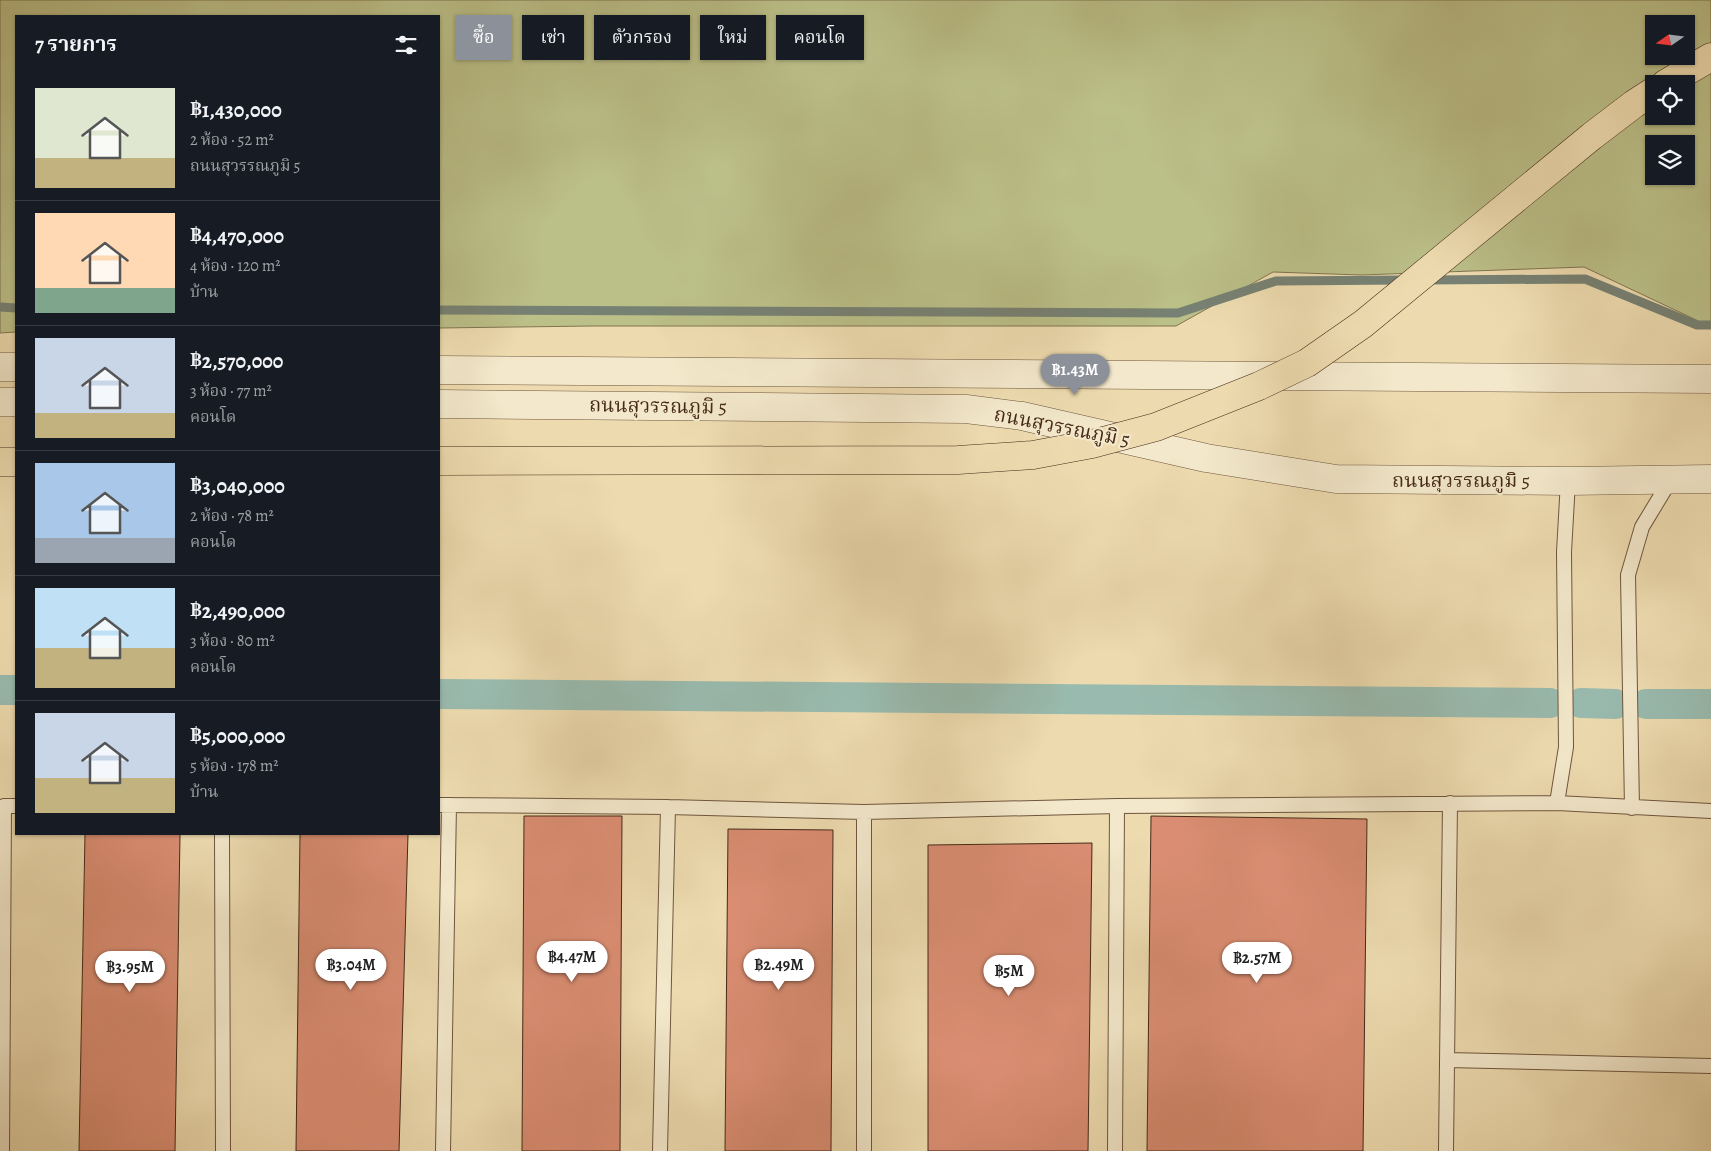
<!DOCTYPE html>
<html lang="th">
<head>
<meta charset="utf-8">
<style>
	:root { --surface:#171b24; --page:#242831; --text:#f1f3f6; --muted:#9ea1a6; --line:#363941; --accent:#8c9099 }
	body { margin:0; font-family:Alegreya,"Noto Serif Thai",serif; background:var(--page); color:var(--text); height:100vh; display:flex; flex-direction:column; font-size:19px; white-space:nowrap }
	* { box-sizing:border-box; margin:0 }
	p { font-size:16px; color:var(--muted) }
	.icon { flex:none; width:28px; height:28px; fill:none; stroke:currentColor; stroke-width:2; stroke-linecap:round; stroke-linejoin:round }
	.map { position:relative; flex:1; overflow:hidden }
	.drawer { position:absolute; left:15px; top:15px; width:425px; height:820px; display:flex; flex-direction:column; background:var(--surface); border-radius:0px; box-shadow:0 1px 4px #0004 }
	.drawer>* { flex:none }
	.guide { position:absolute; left:455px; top:15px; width:475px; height:45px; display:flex; gap:10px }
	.needle { width:32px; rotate:256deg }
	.tools { position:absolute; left:1645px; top:15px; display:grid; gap:10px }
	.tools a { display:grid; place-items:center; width:50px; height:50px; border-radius:0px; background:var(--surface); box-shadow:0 1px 4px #0004; font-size:25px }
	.price { position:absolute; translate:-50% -42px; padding:0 11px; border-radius:18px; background:#fff; color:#222; font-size:16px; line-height:32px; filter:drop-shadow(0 1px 2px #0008) }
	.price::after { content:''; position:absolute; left:50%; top:30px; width:15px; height:11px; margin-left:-8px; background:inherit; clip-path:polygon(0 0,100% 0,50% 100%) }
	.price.selected { background:var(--accent); color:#fff }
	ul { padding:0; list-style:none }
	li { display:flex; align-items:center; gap:15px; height:125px; padding:0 20px }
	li+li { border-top:1px solid var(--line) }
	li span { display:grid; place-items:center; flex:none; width:140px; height:100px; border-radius:0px; color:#555 }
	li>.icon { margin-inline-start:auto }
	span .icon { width:60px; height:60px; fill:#fffc; stroke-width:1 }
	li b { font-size:21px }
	h2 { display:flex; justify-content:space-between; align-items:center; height:60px; padding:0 20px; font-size:21px }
	.chip { padding:0 18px; border-radius:0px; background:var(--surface); box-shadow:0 1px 4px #0004; font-size:18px; line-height:45px }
	.chip.selected { background:var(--accent); color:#fff }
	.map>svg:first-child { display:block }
	.green { fill:#bbbf88; stroke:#807450; fill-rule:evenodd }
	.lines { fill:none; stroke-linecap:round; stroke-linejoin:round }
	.stream { stroke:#778173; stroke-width:9 }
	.canal { stroke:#99bbaf; stroke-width:30 }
	.building { fill:#da8d72; stroke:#452918 }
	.service-casing { stroke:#6f563e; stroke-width:16 }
	.minor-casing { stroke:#6f563e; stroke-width:29 }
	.trunk-casing { stroke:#452918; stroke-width:29 }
	.service { stroke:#f3e8cb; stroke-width:14 }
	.minor { stroke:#f3e8cb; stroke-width:28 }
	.trunk { stroke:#eddbaf; stroke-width:28 }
	.trunk-bridge-casing { stroke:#452918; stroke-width:29; stroke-linecap:butt }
	.trunk-bridge { stroke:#eddbaf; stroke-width:28 }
	.labels { text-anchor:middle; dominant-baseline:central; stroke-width:4.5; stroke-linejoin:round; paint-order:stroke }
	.street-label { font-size:20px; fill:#452918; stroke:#f3e8cb }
</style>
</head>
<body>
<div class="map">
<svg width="1711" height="1151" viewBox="0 0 1711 1151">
	<rect width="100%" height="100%" fill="#eddbaf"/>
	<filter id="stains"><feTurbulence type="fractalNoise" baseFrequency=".004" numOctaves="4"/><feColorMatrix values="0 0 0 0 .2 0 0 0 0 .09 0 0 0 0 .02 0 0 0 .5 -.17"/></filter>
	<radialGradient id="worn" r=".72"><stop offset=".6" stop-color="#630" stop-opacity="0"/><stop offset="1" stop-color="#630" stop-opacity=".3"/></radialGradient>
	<path class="green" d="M0,0H1711V327L1584,267L1361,275L1273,272L1176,326H592L439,328V16H16V332L0,333ZM1654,24H1686V56H1654ZM1654,84H1686V116H1654ZM1654,144H1686V176H1654Z"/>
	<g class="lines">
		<path class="stream" d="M1426,280L1585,279L1697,325H1711
			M0,307L16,308
			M439,310L1178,313L1276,281L1406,280"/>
		<path class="canal" d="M0,690H16
			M439,694L1550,703
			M1581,703L1615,704
			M1646,704H1711"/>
	</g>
	<path class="building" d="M524,816H622L620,1151H522Z
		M1151,816L1367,819L1363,1151H1147Z
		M728,829L833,830L831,1151H725Z
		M85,834H180L175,1151H79Z
		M300,834H408L399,1151H296Z
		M1092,843L1088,1151H928V845Z"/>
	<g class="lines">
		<g class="service-casing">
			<path id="service" d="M1557,803L1566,747L1564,552L1568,481
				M439,805L668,807L864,812L1117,806L1557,803L1711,811
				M1632,808L1628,575L1642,527L1671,479
				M864,812V1151
				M222,834L223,1151
				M1447,1060L1711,1066
				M2,1151L4,806H16
				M443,1151L449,805
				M660,1151L668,807
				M1115,1151L1117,806
				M1446,1151L1450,803"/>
		</g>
		<g class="minor-casing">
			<path id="minor" d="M0,367H16
				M439,370L1711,379
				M0,402H16
				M439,404L966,409L1022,416L1206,458L1336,479L1568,481L1711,479"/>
		</g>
		<g class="trunk-casing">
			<path id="trunk" d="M1665,84L1711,57
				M0,462H16"/>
		</g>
		<use href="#service" class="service"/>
		<use href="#minor" class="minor"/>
		<use href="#trunk" class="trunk"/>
		<g class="trunk-bridge-casing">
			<path id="trunk-bridge" d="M439,461L958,460L1033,455L1092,444L1156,427L1259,386L1307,363L1363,324L1592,136L1634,104L1654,91"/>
		</g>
		<use href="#trunk-bridge" class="trunk-bridge"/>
	</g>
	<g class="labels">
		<g class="street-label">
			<text transform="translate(658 406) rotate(1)">ถนนสุวรรณภูมิ 5</text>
			<text transform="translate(1062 427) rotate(11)">ถนนสุวรรณภูมิ 5</text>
			<text x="1461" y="480">ถนนสุวรรณภูมิ 5</text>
		</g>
	</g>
	<rect width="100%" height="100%" filter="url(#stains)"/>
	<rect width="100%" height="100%" fill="url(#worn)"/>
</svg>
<div class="tools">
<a><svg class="needle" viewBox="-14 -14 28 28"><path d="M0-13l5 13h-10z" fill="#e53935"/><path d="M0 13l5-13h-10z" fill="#9ea1a6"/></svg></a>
<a><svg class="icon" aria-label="locate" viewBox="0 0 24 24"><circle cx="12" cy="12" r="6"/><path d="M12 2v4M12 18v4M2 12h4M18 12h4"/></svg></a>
<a><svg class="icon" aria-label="layers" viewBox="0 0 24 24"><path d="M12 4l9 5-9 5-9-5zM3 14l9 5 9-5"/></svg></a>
</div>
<b class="price selected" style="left:1075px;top:396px">฿1.43M</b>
<b class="price" style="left:572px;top:983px">฿4.47M</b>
<b class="price" style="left:1257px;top:984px">฿2.57M</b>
<b class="price" style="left:351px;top:991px">฿3.04M</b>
<b class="price" style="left:779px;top:991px">฿2.49M</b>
<b class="price" style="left:130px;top:993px">฿3.95M</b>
<b class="price" style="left:1009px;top:997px">฿5M</b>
<div class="guide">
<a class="chip selected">ซื้อ</a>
<a class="chip">เช่า</a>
<a class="chip">ตัวกรอง</a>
<a class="chip">ใหม่</a>
<a class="chip">คอนโด</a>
</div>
<section class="drawer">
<h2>7 รายการ<svg class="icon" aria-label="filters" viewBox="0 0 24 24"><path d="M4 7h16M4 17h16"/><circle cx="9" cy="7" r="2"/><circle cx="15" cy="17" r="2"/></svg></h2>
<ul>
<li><span style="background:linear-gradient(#dfe7d0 70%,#c2b280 0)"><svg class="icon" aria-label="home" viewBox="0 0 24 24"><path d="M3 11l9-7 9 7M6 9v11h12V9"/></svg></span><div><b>฿1,430,000</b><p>2 ห้อง · 52 m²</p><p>ถนนสุวรรณภูมิ 5</p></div></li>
<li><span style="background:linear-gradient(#ffd9b3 75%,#7fa58c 0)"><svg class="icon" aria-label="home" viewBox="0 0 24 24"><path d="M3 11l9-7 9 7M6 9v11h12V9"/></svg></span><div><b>฿4,470,000</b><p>4 ห้อง · 120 m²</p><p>บ้าน</p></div></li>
<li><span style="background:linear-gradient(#c9d6e8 75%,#c2b280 0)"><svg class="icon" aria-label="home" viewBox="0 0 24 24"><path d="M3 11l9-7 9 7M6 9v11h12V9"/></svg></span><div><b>฿2,570,000</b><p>3 ห้อง · 77 m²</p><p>คอนโด</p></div></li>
<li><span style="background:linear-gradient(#a9c7e8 75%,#9aa5b1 0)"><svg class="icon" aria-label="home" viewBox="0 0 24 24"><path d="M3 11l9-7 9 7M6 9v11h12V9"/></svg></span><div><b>฿3,040,000</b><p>2 ห้อง · 78 m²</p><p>คอนโด</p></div></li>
<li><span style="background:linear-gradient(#bfe0f5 60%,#c2b280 0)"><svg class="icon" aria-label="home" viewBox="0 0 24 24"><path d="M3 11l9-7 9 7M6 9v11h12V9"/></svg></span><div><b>฿2,490,000</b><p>3 ห้อง · 80 m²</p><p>คอนโด</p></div></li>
<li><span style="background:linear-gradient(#c9d6e8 65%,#c2b280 0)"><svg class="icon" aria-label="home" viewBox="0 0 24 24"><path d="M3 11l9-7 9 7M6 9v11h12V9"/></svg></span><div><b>฿5,000,000</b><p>5 ห้อง · 178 m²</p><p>บ้าน</p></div></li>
</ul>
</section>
</div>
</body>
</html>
